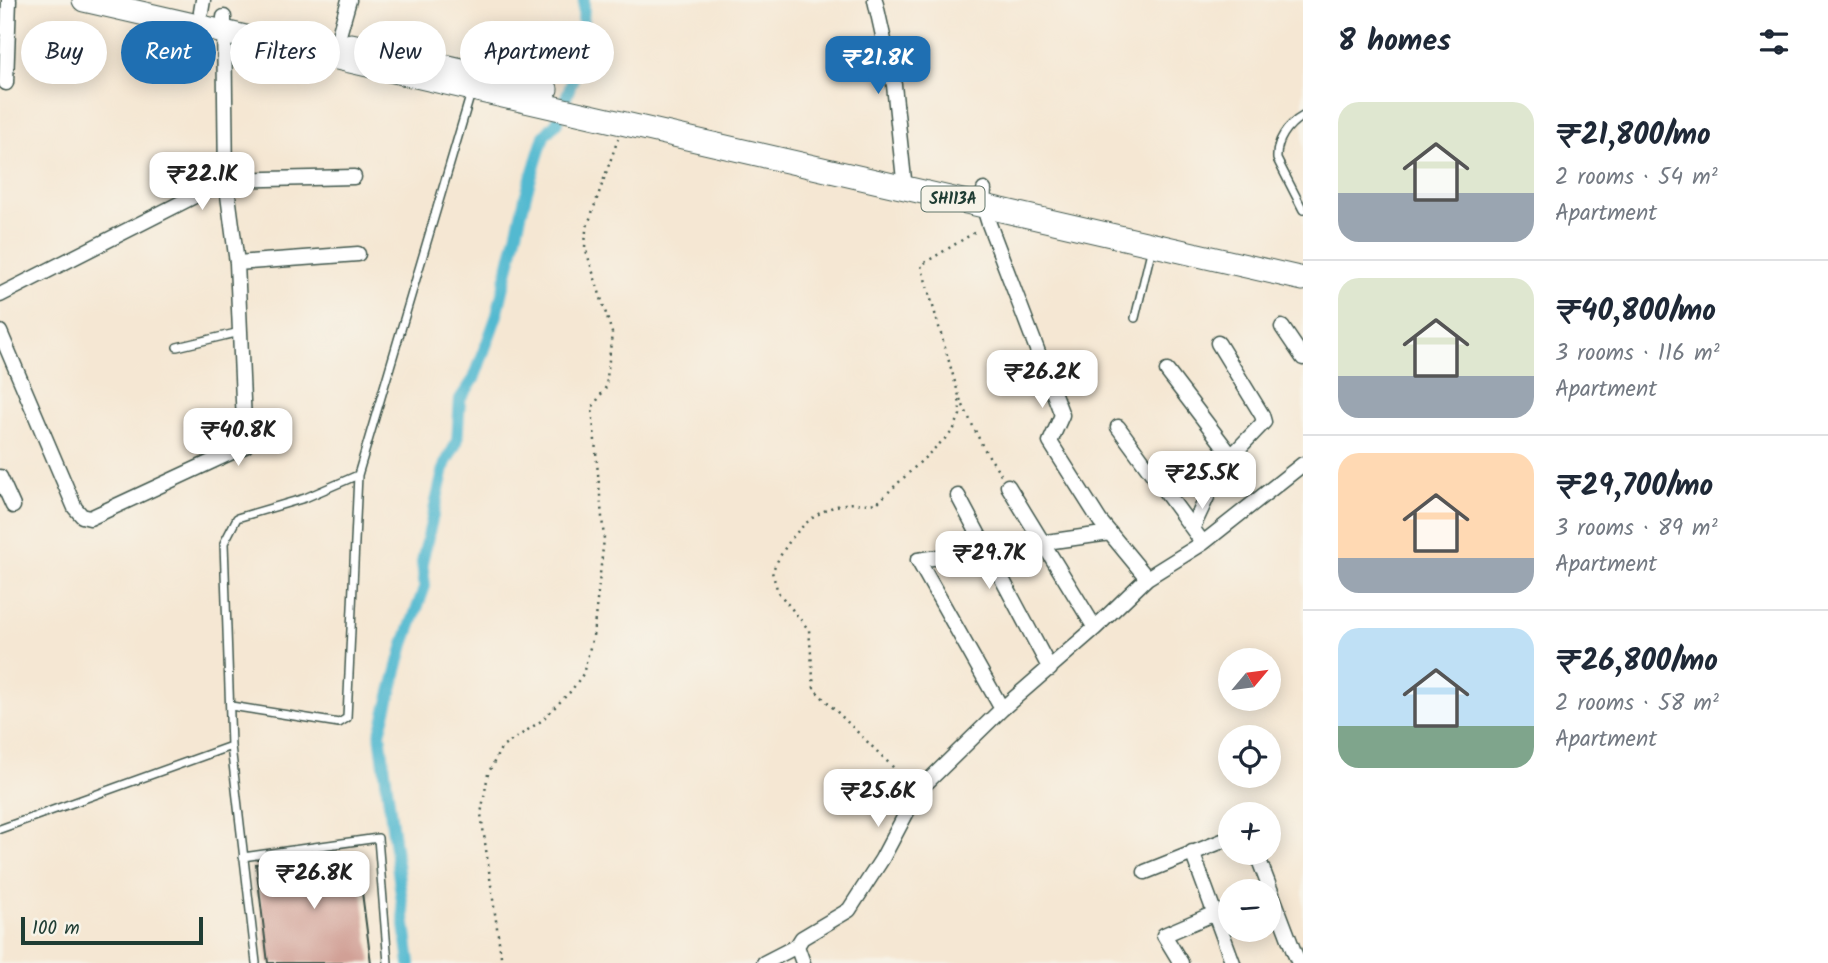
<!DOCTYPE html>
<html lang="en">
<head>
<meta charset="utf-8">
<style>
	:root { --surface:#fff; --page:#f2f2f3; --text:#1f2937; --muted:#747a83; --line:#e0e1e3; --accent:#1f6fb2 }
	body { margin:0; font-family:Kalam,sans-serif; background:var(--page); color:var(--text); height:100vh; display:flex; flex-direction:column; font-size:26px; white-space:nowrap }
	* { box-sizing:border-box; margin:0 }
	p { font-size:23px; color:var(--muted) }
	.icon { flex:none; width:38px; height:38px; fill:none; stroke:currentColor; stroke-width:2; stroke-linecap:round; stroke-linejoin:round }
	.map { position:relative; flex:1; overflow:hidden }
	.drawer { display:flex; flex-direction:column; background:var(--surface); width:525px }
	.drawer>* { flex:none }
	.guide { position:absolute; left:21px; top:21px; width:665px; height:63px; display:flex; gap:14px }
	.needle { width:46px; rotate:61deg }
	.buttons { position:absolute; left:1218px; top:648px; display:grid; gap:14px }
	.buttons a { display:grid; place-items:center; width:63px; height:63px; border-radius:50%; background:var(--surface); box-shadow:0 4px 18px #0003; font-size:35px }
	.scale { position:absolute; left:21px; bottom:18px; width:182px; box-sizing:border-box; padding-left:7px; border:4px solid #1f3d34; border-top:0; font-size:19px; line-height:24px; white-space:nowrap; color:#1f3d34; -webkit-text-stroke:5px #f7f3e8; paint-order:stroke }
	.price { position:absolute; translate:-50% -60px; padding:0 16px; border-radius:14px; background:#fff; color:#222; font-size:23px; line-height:46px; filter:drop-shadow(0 2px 4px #0008) }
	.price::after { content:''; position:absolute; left:50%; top:42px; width:21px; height:16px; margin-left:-10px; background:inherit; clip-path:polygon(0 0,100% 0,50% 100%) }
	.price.active { background:var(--accent); color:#fff }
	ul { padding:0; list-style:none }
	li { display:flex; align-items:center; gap:21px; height:175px; padding:0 35px }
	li+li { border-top:2px solid var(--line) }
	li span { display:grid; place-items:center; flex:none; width:196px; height:140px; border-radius:21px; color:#555 }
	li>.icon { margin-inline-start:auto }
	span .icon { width:84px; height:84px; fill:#fffc; stroke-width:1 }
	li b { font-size:30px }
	h2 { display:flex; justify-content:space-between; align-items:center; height:84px; padding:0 35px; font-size:30px }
	.tag { padding:0 24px; border-radius:32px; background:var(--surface); box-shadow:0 4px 18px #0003; font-size:24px; line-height:63px }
	.tag.active { background:var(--accent); color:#fff }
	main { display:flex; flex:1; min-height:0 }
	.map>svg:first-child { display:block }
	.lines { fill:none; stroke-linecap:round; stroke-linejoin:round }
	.canal { stroke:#52b9d0; stroke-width:12 }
	.building { fill:#d1a096 }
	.service-casing { stroke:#3f564c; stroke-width:10 }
	.minor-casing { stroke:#3f564c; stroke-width:17 }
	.primary-casing { stroke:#3f564c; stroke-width:25 }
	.path { stroke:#3f564c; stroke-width:2.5; stroke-dasharray:2 5; stroke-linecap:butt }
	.service { stroke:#fff; stroke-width:7 }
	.minor { stroke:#fff; stroke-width:14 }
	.primary { stroke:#fff; stroke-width:23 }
	.labels { text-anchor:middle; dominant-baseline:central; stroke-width:7; stroke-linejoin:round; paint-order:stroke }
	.shield { fill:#f7f3e8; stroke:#60746a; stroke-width:2 }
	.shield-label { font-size:16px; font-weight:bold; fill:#1f3d34 }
</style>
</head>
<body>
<main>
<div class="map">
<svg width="1303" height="963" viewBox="0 0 1303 963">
	<rect width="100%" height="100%" fill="#f7f3e8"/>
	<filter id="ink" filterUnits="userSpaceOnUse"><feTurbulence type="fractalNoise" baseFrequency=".0143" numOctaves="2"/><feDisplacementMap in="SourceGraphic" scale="14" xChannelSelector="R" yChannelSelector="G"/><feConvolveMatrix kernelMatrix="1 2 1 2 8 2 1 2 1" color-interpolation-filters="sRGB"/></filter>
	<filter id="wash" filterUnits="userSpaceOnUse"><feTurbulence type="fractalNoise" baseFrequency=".00686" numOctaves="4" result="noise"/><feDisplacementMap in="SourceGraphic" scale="28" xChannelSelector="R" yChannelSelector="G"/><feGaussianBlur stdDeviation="1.57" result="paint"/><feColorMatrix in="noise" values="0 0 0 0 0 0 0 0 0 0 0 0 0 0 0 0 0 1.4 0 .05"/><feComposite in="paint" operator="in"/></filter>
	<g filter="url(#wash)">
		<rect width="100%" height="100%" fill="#f5e7d3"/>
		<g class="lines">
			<path class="canal" d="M410,963L380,733L404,644L425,586L422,562L445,464L457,442L460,399L474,379L497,315L526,194L544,136L557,122L574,76L582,48L584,0"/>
		</g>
		<g id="blocks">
			<path class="building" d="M357,853L371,963H268L256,864Z"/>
		</g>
	</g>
	<g filter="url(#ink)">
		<use href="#blocks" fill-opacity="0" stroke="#3f564c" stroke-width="2"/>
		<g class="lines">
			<g class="service-casing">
				<path id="service" d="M1303,116C1287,125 1276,141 1277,159L1303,210
					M1135,318L1152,247
					M177,347L240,332
					M231,706L339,723L347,718L358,475
					M231,746L256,963
					M0,829L231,746L224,543L237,518L305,498L358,475L471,93
					M243,857L378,838L388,963"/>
			</g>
			<g class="minor-casing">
				<path id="minor" d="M875,0L894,85L905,189
					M201,12L203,0
					M333,56L349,0
					M6,83L9,0
					M984,190L983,205L989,224L1062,415L1050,442L1100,521L1147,578
					M237,263L358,254
					M0,295L226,180L224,17
					M1282,327L1303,358
					M0,332L75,508L82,516L90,518L245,446L237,263L226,180L354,177
					M1167,371L1230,454
					M1118,427L1203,543L1303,464
					M0,477L13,506
					M1008,486L1095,628L1147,578L1203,543
					M958,496L1050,669
					M1193,527L1221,467L1264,422L1262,415L1218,343
					M1095,628L1002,709L918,560L1110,533
					M1192,852L1233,963
					M1256,852L1294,952L1298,961H1303
					M1145,872L1230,838
					M797,946L803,963
					M764,963L797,946L802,938L849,910L882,859L918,791L1002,709
					M1181,963L1164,935L1215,913"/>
			</g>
			<g class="primary-casing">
				<path id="primary" d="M84,0L1303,279
					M351,45L546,89"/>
			</g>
			<path class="path" d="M960,399L983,447L1002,476
				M908,782L814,689L809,630L778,592L772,572C787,540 808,511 845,504C855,502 866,505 877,503L953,431L960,415L959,396L921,265L977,231
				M502,963L481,814L488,774L501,748L541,721L571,691L583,674L593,636L604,539L592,408L606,387L612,333L585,247L586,230L618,139"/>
			<use href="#service" class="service"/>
			<use href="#minor" class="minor"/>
			<use href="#primary" class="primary"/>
		</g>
	</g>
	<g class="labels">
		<rect class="shield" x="921.5" y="186.5" width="63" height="25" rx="5"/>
		<g class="shield-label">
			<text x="953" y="199">SH113A</text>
		</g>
	</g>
</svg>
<div class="buttons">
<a><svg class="needle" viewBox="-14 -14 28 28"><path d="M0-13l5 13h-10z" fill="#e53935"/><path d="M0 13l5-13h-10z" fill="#747a83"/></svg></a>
<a><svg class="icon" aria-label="locate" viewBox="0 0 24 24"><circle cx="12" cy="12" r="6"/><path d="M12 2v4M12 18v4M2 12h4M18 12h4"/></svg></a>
<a>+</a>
<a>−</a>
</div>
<div class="scale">100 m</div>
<b class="price active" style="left:878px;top:96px">₹21.8K</b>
<b class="price" style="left:202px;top:212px">₹22.1K</b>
<b class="price" style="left:1042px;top:410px">₹26.2K</b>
<b class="price" style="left:238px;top:468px">₹40.8K</b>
<b class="price" style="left:1202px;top:511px">₹25.5K</b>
<b class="price" style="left:989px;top:591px">₹29.7K</b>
<b class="price" style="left:878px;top:829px">₹25.6K</b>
<b class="price" style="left:314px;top:911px">₹26.8K</b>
<div class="guide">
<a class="tag">Buy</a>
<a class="tag active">Rent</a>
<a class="tag">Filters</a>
<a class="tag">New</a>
<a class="tag">Apartment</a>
</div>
</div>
<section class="drawer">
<h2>8 homes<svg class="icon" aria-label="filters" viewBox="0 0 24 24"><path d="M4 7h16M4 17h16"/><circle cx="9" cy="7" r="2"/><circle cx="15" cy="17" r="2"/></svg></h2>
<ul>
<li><span style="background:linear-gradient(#dfe7d0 65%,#9aa5b1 0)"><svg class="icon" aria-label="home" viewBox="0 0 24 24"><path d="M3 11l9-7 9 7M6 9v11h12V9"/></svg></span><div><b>₹21,800/mo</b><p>2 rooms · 54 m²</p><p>Apartment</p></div></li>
<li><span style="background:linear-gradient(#dfe7d0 70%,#9aa5b1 0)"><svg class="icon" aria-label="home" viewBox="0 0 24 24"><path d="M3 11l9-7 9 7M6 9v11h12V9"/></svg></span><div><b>₹40,800/mo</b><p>3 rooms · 116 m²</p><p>Apartment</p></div></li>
<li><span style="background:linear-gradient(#ffd9b3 75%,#9aa5b1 0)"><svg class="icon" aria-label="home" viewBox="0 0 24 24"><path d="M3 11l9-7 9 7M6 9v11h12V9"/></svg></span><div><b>₹29,700/mo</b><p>3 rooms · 89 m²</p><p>Apartment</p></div></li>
<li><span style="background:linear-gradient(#bfe0f5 70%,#7fa58c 0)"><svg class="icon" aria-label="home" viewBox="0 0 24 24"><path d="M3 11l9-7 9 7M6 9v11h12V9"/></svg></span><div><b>₹26,800/mo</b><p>2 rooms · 58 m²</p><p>Apartment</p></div></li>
</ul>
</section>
</main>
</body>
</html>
